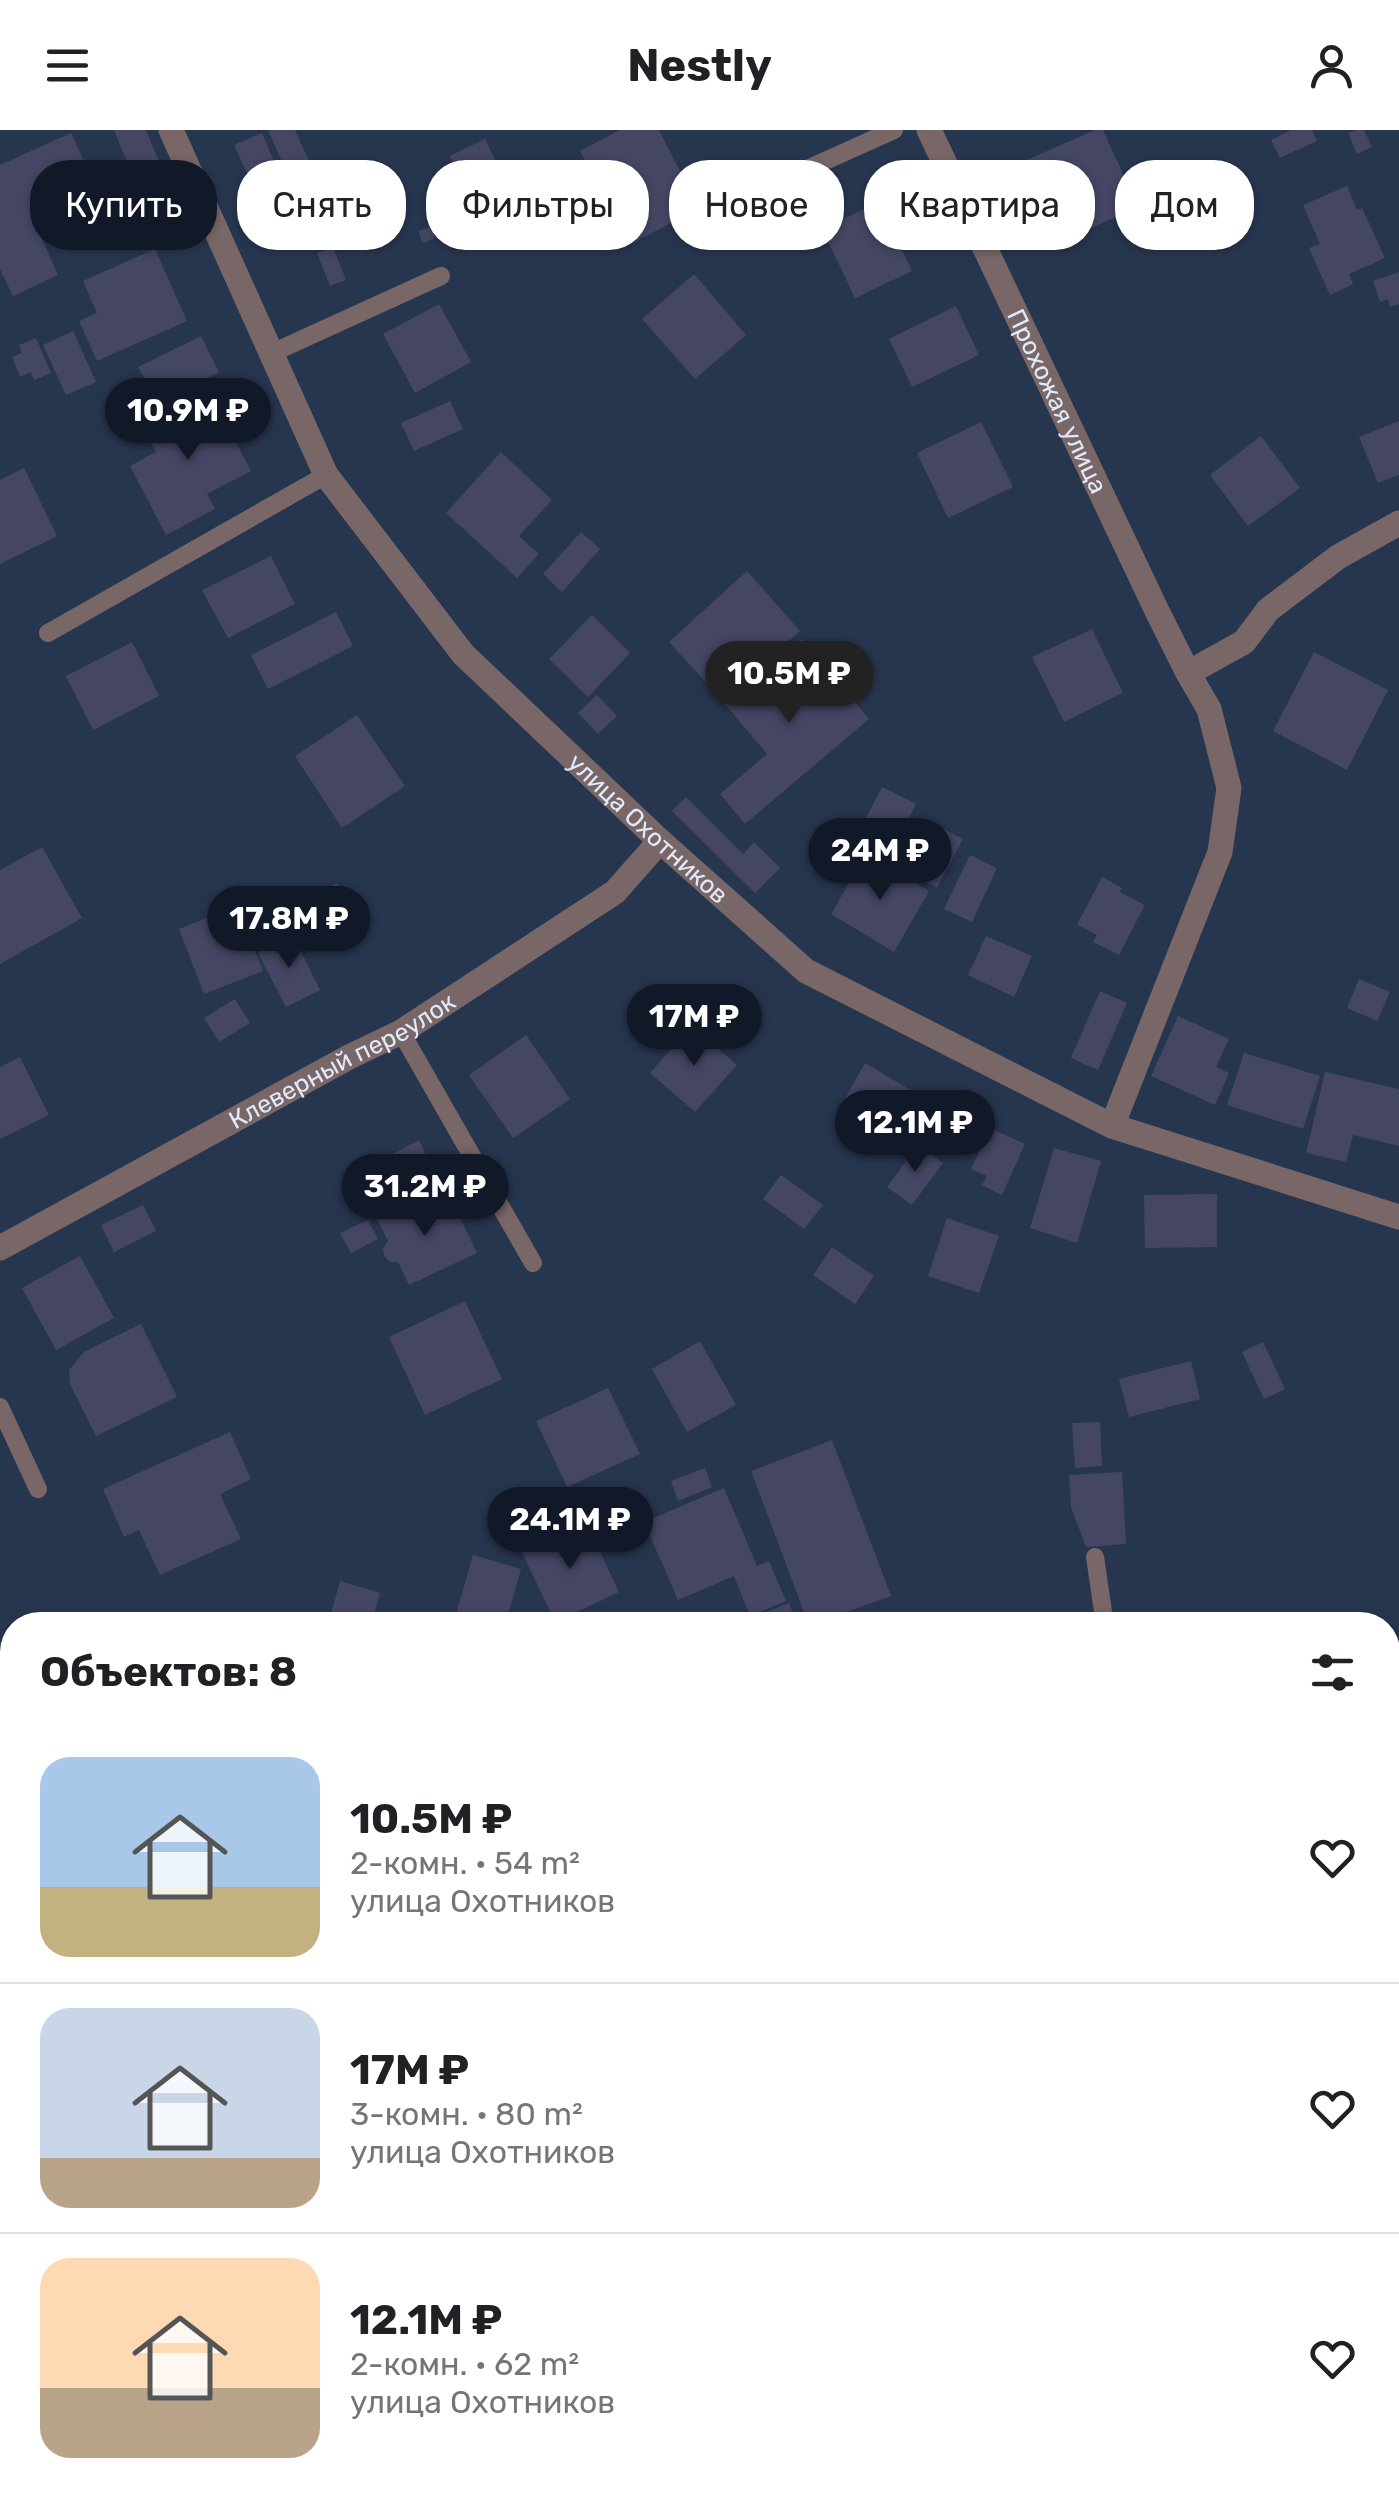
<!DOCTYPE html>
<html lang="ru">
<head>
<meta charset="utf-8">
<style>
	:root { --surface:#fff; --page:#f2f2f2; --text:#202124; --muted:#757577; --line:#e0e0e0; --accent:#111827 }
	body { margin:0; font-family:Rubik,sans-serif; background:var(--page); color:var(--text); height:100vh; display:flex; flex-direction:column; font-size:38px; white-space:nowrap }
	* { box-sizing:border-box; margin:0 }
	p { font-size:32px; color:var(--muted) }
	.icon { flex:none; width:55px; height:55px; fill:none; stroke:currentColor; stroke-width:2; stroke-linecap:round; stroke-linejoin:round }
	.map { position:relative; flex:1; overflow:hidden }
	.panel { position:absolute; left:0px; top:1482px; width:1400px; height:892px; display:flex; flex-direction:column; background:var(--surface); border-radius:40px 40px 0 0; box-shadow:0 2px 8px #0004 }
	.panel>* { flex:none }
	.hud { position:absolute; left:30px; top:30px; width:1340px; height:90px; display:flex; gap:20px }
	.price { position:absolute; translate:-50% -85px; padding:0 22px; border-radius:35px; background:var(--accent); color:#fff; font-size:32px; line-height:65px; filter:drop-shadow(0 2px 5px #0008) }
	.price::after { content:''; position:absolute; left:50%; top:60px; width:30px; height:22px; margin-left:-15px; background:inherit; clip-path:polygon(0 0,100% 0,50% 100%) }
	.price.current { background:#222; color:#fff }
	ul { padding:0; list-style:none }
	li { display:flex; align-items:center; gap:30px; height:250px; padding:0 40px }
	li+li { border-top:2px solid var(--line) }
	li span { display:grid; place-items:center; flex:none; width:280px; height:200px; border-radius:30px; color:#555 }
	li>.icon { margin-inline-start:auto }
	span .icon { width:120px; height:120px; fill:#fffc; stroke-width:1 }
	li b { font-size:42px }
	h2 { display:flex; justify-content:space-between; align-items:center; height:120px; padding:0 40px; font-size:42px }
	.chip { padding:0 35px; border-radius:40px; background:var(--surface); box-shadow:0 2px 8px #0004; font-size:35px; line-height:90px }
	.chip.current { background:var(--accent); color:#fff }
	header { display:flex; justify-content:space-between; align-items:center; height:130px; padding:0 40px; background:var(--surface); font-size:45px; font-weight:700 }
	.map>svg:first-child { display:block }
	.lines { fill:none; stroke-linecap:round; stroke-linejoin:round }
	.stream { stroke:#3a73b7; stroke-width:11 }
	.building { fill:#454663 }
	.lane { stroke:#796767; stroke-width:18 }
	.street { stroke:#796767; stroke-width:25 }
	.secondary { stroke:#9e8383; stroke-width:25 }
	.labels { text-anchor:middle; dominant-baseline:central; stroke-width:8; stroke-linejoin:round; paint-order:stroke }
	.street-label { font-size:25px; fill:#e0e9fa; stroke:#171d29 }
</style>
</head>
<body>
<header><svg class="icon" aria-label="menu" viewBox="0 0 24 24"><path d="M4 6h16M4 12h16M4 18h16"/></svg>Nestly<svg class="icon" aria-label="person" viewBox="0 0 24 24"><circle cx="12" cy="8" r="4"/><path d="M4 21q1-7 8-7t8 7"/></svg></header>
<div class="map">
<svg width="1399" height="2373" viewBox="0 0 1399 2373">
	<rect width="100%" height="100%" fill="#27364f"/>
	<g class="lines">
		<path class="stream" d="M0,1798L5,1803L12,1804"/>
	</g>
	<path class="building" d="M114,0H146L179,79L151,90Z
		M268,0H295L309,31L286,41Z
		M620,0H659L697,74L682,81L684,86L629,115L580,21Z
		M1095,0H1103L1138,77L1049,117L1013,36Z
		M1291,0H1312L1317,11L1280,28L1271,10Z
		M1356,0H1364L1372,17L1357,24L1348,3Z
		M71,3L99,63L35,93L58,145L13,166L0,139V35Z
		M262,3L276,36L249,48L234,15Z
		M485,9L505,50L469,67L450,26Z
		M1347,56L1357,80L1362,78L1385,128L1349,144L1353,154L1330,165L1309,118L1320,114L1303,75Z
		M879,72L912,141L855,168L822,99Z
		M431,97L435,108L423,113L418,101Z
		M333,117L346,150L330,156L317,123Z
		M155,119L187,191L97,231L79,191L97,183L83,151Z
		M1399,142V174L1390,177L1388,169L1380,172L1373,151Z
		M694,144L746,205L695,249L642,189Z
		M439,174L471,232L415,263L383,204Z
		M956,176L979,225L912,257L889,209Z
		M73,201L96,252L66,265L43,215Z
		M201,206L219,242L157,273L138,237Z
		M36,208L51,243L34,250L31,242L20,247L12,227L22,223L19,215Z
		M209,262L251,341L207,364L215,379L166,405L130,336L156,322L143,297Z
		M450,271L463,299L414,321L401,293Z
		M1399,291V345L1378,353L1359,307Z
		M981,292L1013,357L948,388L917,323Z
		M1261,306L1300,358L1248,396L1210,345Z
		M501,322L552,370L519,406L539,424L517,448L446,383Z
		M24,338L57,406L0,434V350Z
		M581,402L600,419L562,462L543,444Z
		M271,426L295,474L228,508L202,460Z
		M747,441L800,501L723,571L669,512Z
		M336,482L353,516L268,559L251,525Z
		M592,485L630,523L588,567L549,529Z
		M1092,499L1123,563L1064,592L1032,527Z
		M802,509L869,589L745,694L720,664L767,624L725,574Z
		M132,512L159,566L93,600L66,546Z
		M1314,522L1388,560L1347,640L1273,601Z
		M597,565L617,586L598,604L578,583Z
		M357,585L405,656L342,698L295,626Z
		M882,657L916,674L899,707L865,690Z
		M686,667L743,724L754,712L780,738L755,763L672,681Z
		M922,688L963,709L937,758L896,736Z
		M42,717L82,788L0,834V740Z
		M866,724L929,761L894,822L831,784Z
		M970,725L997,738L972,792L944,779Z
		M1102,747L1122,758L1120,762L1145,775L1119,825L1093,812L1097,805L1077,795Z
		M337,753L360,798L313,821L291,776Z
		M237,776L263,841L204,864L179,799Z
		M293,805L320,860L286,877L258,823Z
		M986,806L1032,826L1014,867L968,845Z
		M1359,849L1390,862L1377,891L1347,878Z
		M1100,861L1127,873L1098,940L1071,928Z
		M235,869L250,893L219,912L204,888Z
		M1178,886L1229,909L1216,937L1229,943L1215,975L1151,946Z
		M692,896L737,935L695,982L650,943Z
		M526,905L570,969L513,1008L469,945Z
		M1244,923L1320,946L1303,999L1227,975Z
		M20,927L49,985L0,1009V937Z
		M865,933L917,964L890,1009L839,979Z
		M1325,942L1399,959V1016L1353,1005L1346,1032L1306,1023Z
		M990,998L1025,1014L1002,1065L982,1055L987,1046L971,1039Z
		M419,1010L428,1030L399,1044L390,1025Z
		M918,1015L943,1033L912,1075L887,1057Z
		M1054,1018L1101,1031L1077,1113L1030,1098Z
		M781,1045L823,1075L804,1099L763,1069Z
		M1217,1064V1117L1145,1118L1144,1065Z
		M450,1067L477,1123L409,1155L398,1132H390L384,1126L383,1118L388,1111L376,1087L414,1069L420,1081Z
		M143,1075L156,1101L114,1122L101,1095Z
		M947,1088L999,1106L979,1163L928,1146Z
		M368,1090L378,1109L351,1123L340,1103Z
		M832,1117L874,1146L855,1174L813,1145Z
		M80,1126L114,1188L56,1220L22,1158Z
		M465,1171L502,1249L425,1285L389,1207Z
		M141,1194L177,1267L96,1306L70,1254L69,1240L84,1222Z
		M700,1211L736,1275L687,1302L652,1239Z
		M1263,1212L1285,1259L1264,1269L1242,1222Z
		M1191,1231L1200,1269L1129,1287L1119,1249Z
		M608,1258L640,1324L567,1357L536,1291Z
		M1100,1292L1102,1336L1075,1338L1072,1293Z
		M230,1302L251,1349L220,1364L241,1409L160,1445L139,1400L124,1407L103,1359Z
		M832,1310L891,1466L809,1495L751,1341Z
		M705,1338L712,1357L678,1371L671,1351Z
		M1122,1342L1126,1414L1086,1417L1071,1377L1069,1345Z
		M724,1358L757,1436L769,1431L786,1471L750,1486L734,1446L678,1470L644,1392Z
		M586,1392L619,1462L555,1492L522,1422Z
		M473,1425L521,1439L505,1495H453Z
		M340,1451L380,1463L371,1495L331,1484Z
		M789,1473L797,1495H732Z
		M1388,1831L1399,1854V1874L1388,1880Z
		M1399,2140V2261L1388,2251V2154Z
		M693,2362H797L807,2371L805,2373H684Z
		M1240,2362H1316L1306,2373H1253Z"/>
	<g class="lines">
		<path class="lane" d="M767,57L894,0
			M272,223L441,146
			M48,503L326,345
			M401,902L533,1133
			M0,1277L38,1359
			M1095,1427L1105,1495
			M238,2362L250,2373
			M92,2373L104,2362
			M165,2373L178,2362"/>
		<g class="street">
			<path id="s1" d="M171,0L326,345L463,524L660,711L806,841L1112,996L1399,1087"/>
			<path id="s2" d="M929,0L1157,481L1188,543L1209,579L1229,658L1220,722L1112,996"/>
			<path d="M1188,543L1244,512L1268,480L1338,427L1399,393"/>
			<path id="s3" d="M0,1118L349,927L401,902L615,762L660,711"/>
			<path d="M1388,2041L1399,2028"/>
			<path d="M890,2362L901,2373"/>
			<path d="M1102,2373L1111,2362"/>
		</g>
		<path class="secondary" d="M1388,1550L1399,1545
			M0,2092L12,2094"/>
	</g>
	<g class="labels">
		<g class="street-label">
			<text stroke="none"><textPath href="#s2" startOffset="300">Прохожая улица</textPath></text>
			<text stroke="none"><textPath href="#s1" startOffset="858">улица Охотников</textPath></text>
			<text stroke="none"><textPath href="#s3" startOffset="390">Клеверный переулок</textPath></text>
		</g>
	</g>
</svg>
<b class="price" style="left:188px;top:333px">10.9M ₽</b>
<b class="price current" style="left:789px;top:596px">10.5M ₽</b>
<b class="price" style="left:880px;top:773px">24M ₽</b>
<b class="price" style="left:289px;top:841px">17.8M ₽</b>
<b class="price" style="left:694px;top:939px">17M ₽</b>
<b class="price" style="left:915px;top:1045px">12.1M ₽</b>
<b class="price" style="left:425px;top:1109px">31.2M ₽</b>
<b class="price" style="left:570px;top:1442px">24.1M ₽</b>
<div class="hud">
<a class="chip current">Купить</a>
<a class="chip">Снять</a>
<a class="chip">Фильтры</a>
<a class="chip">Новое</a>
<a class="chip">Квартира</a>
<a class="chip">Дом</a>
</div>
<section class="panel">
<h2>Объектов: 8<svg class="icon" aria-label="filters" viewBox="0 0 24 24"><path d="M4 7h16M4 17h16"/><circle cx="9" cy="7" r="2"/><circle cx="15" cy="17" r="2"/></svg></h2>
<ul>
<li><span style="background:linear-gradient(#a9c7e8 65%,#c2b280 0)"><svg class="icon" aria-label="home" viewBox="0 0 24 24"><path d="M3 11l9-7 9 7M6 9v11h12V9"/></svg></span><div><b>10.5M ₽</b><p>2-комн. · 54 m²</p><p>улица Охотников</p></div><svg class="icon" aria-label="heart" viewBox="0 0 24 24"><path d="M12 20l-8-8c-3-5 5-10 8-4 3-6 11-1 8 4z"/></svg></li>
<li><span style="background:linear-gradient(#c9d6e8 75%,#b9a48a 0)"><svg class="icon" aria-label="home" viewBox="0 0 24 24"><path d="M3 11l9-7 9 7M6 9v11h12V9"/></svg></span><div><b>17M ₽</b><p>3-комн. · 80 m²</p><p>улица Охотников</p></div><svg class="icon" aria-label="heart" viewBox="0 0 24 24"><path d="M12 20l-8-8c-3-5 5-10 8-4 3-6 11-1 8 4z"/></svg></li>
<li><span style="background:linear-gradient(#ffd9b3 65%,#b9a48a 0)"><svg class="icon" aria-label="home" viewBox="0 0 24 24"><path d="M3 11l9-7 9 7M6 9v11h12V9"/></svg></span><div><b>12.1M ₽</b><p>2-комн. · 62 m²</p><p>улица Охотников</p></div><svg class="icon" aria-label="heart" viewBox="0 0 24 24"><path d="M12 20l-8-8c-3-5 5-10 8-4 3-6 11-1 8 4z"/></svg></li>
</ul>
</section>
</div>
</body>
</html>
